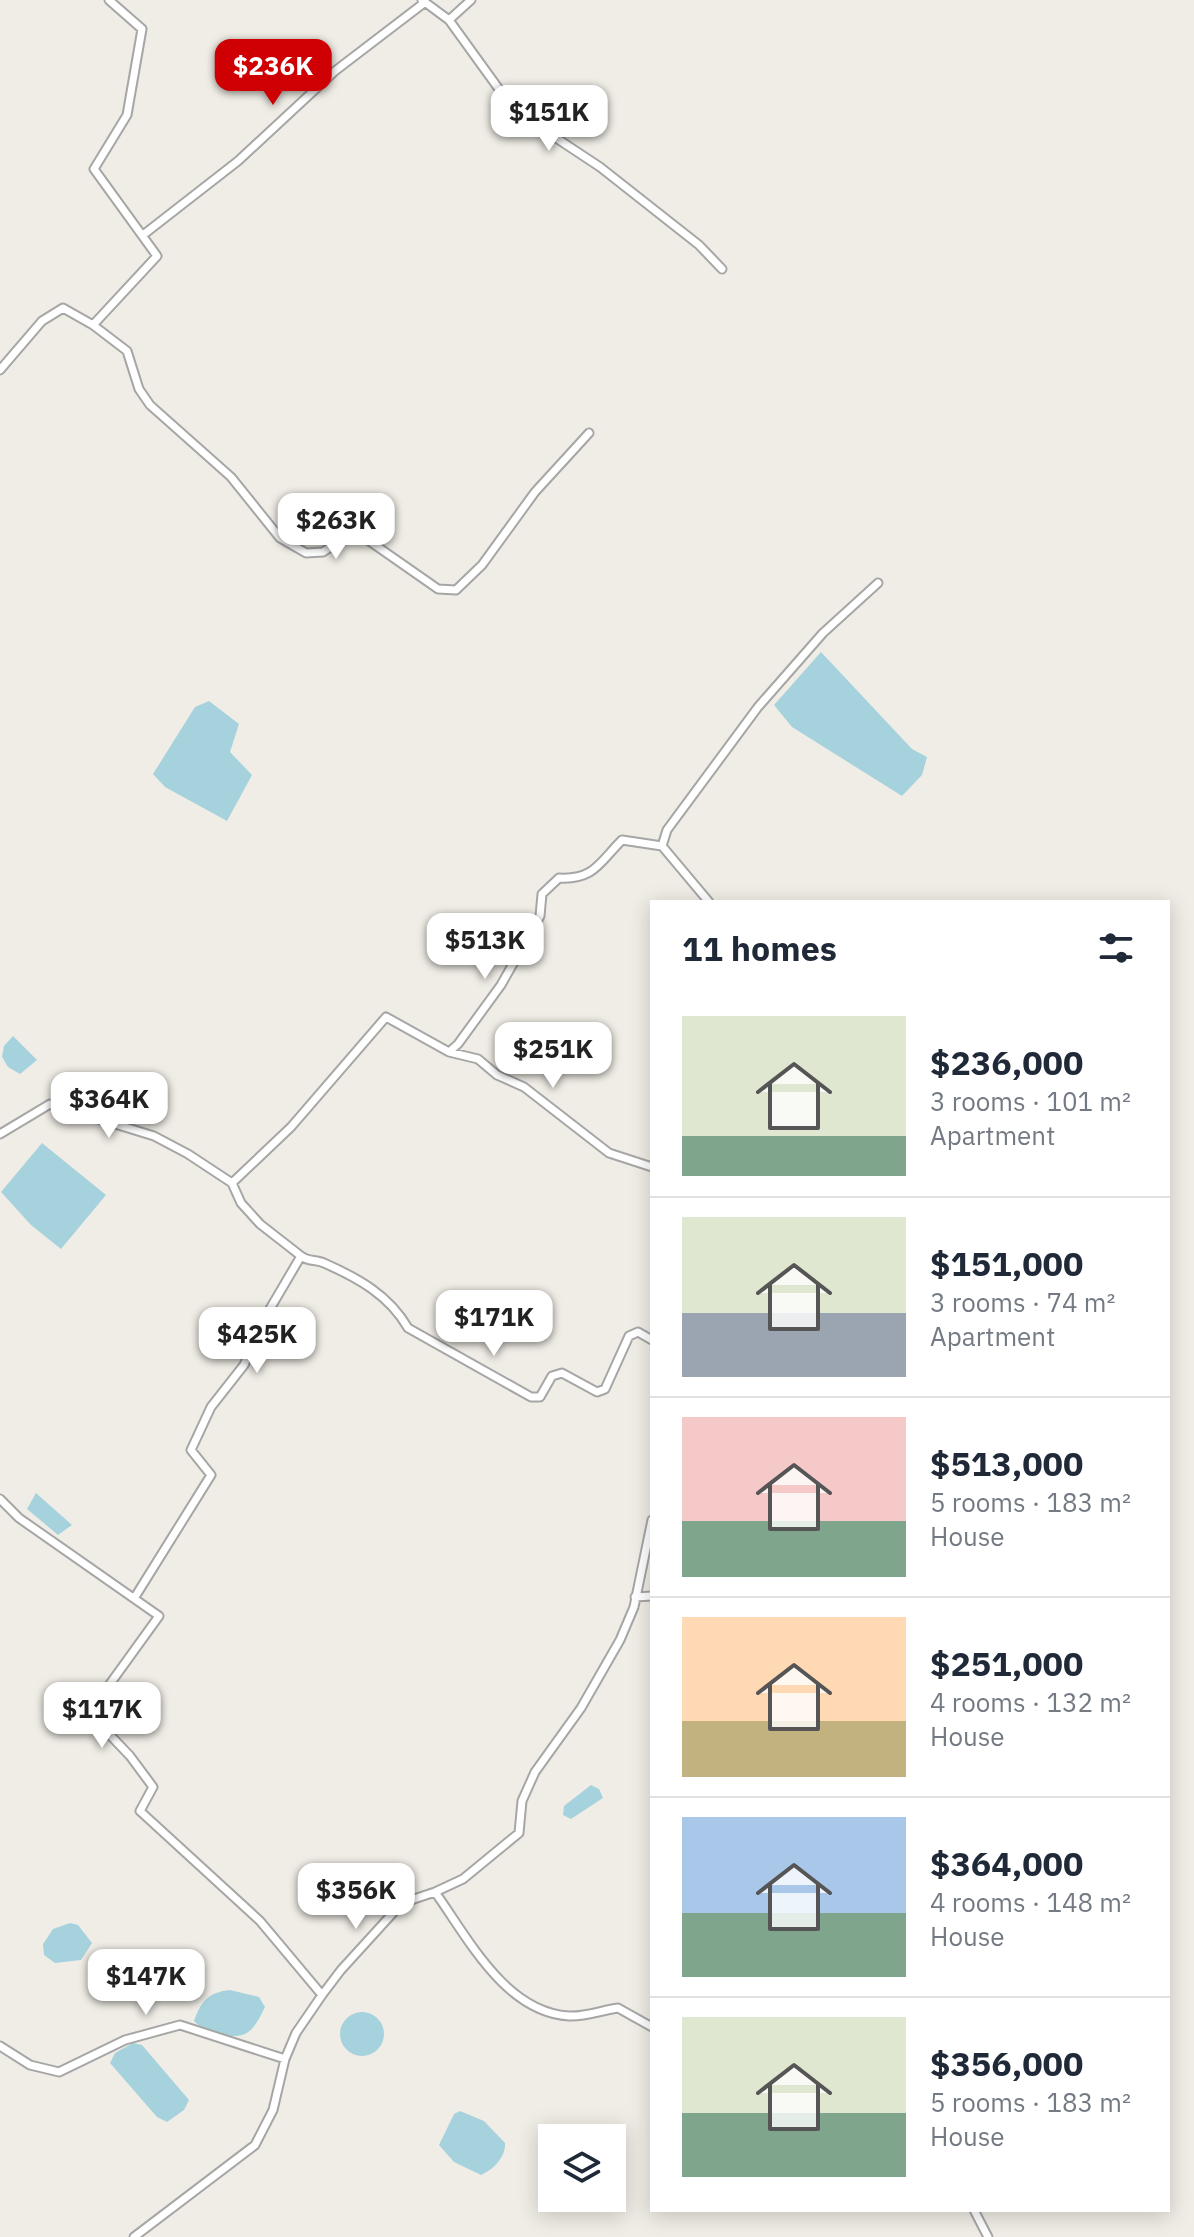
<!DOCTYPE html>
<html lang="en">
<head>
<meta charset="utf-8">
<style>
	:root { --surface:#fff; --page:#f6f6f7; --text:#1f2937; --muted:#747a83; --line:#e0e1e3; --accent:#cf0003 }
	body { margin:0; font-family:"IBM Plex Sans",sans-serif; background:var(--page); color:var(--text); height:100vh; display:flex; flex-direction:column; font-size:30px; white-space:nowrap }
	* { box-sizing:border-box; margin:0 }
	p { font-size:26px; color:var(--muted) }
	.icon { flex:none; width:44px; height:44px; fill:none; stroke:currentColor; stroke-width:2; stroke-linecap:round; stroke-linejoin:round }
	.map { position:relative; flex:1; overflow:hidden }
	.details { position:absolute; left:650px; top:900px; width:520px; height:1312px; display:flex; flex-direction:column; background:var(--surface); border-radius:0px; box-shadow:0 4px 20px #0003 }
	.details>* { flex:none }
	.controls { position:absolute; left:538px; top:2124px; display:grid; gap:16px }
	.controls a { display:grid; place-items:center; width:88px; height:88px; border-radius:0px; background:var(--surface); box-shadow:0 4px 20px #0003; font-size:40px }
	.price { position:absolute; translate:-50% -68px; padding:0 18px; border-radius:16px; background:#fff; color:#222; font-size:26px; line-height:52px; filter:drop-shadow(0 2px 4px #0008) }
	.price::after { content:''; position:absolute; left:50%; top:48px; width:24px; height:18px; margin-left:-12px; background:inherit; clip-path:polygon(0 0,100% 0,50% 100%) }
	.price.selected { background:var(--accent); color:#fff }
	ul { padding:0; list-style:none }
	li { display:flex; align-items:center; gap:24px; height:200px; padding:0 32px }
	li+li { border-top:2px solid var(--line) }
	li span { display:grid; place-items:center; flex:none; width:224px; height:160px; border-radius:0px; color:#555 }
	li>.icon { margin-inline-start:auto }
	span .icon { width:96px; height:96px; fill:#fffc; stroke-width:1 }
	li b { font-size:34px }
	h2 { display:flex; justify-content:space-between; align-items:center; height:96px; padding:0 32px; font-size:34px }
	.map>svg:first-child { display:block }
	.water { fill:#a6d2de }
	.lines { fill:none; stroke-linecap:round; stroke-linejoin:round }
	.street-casing { stroke:#a6a6a6; stroke-width:11 }
	.street { stroke:#fff; stroke-width:7 }
</style>
</head>
<body>
<div class="map">
<svg width="1194" height="2237" viewBox="0 0 1194 2237">
	<rect width="100%" height="100%" fill="#f0ede6"/>
	<path class="water" d="M821,652L912,749L927,757L922,775L902,796L792,727L774,705Z
		M209,701L239,724L230,752L252,775L227,821L165,787L153,774L195,707Z
		M13,1036L37,1060L20,1074L8,1067L2,1057L4,1046Z
		M77,1079C90,1082 96,1089 100,1102L94,1110L63,1100L62,1094Z
		M42,1143L106,1195L61,1249L31,1225L1,1192Z
		M36,1493L72,1525L58,1535L27,1509Z
		M591,1785L599,1789L603,1798L571,1819L563,1815L564,1806Z
		M70,1923L78,1925L92,1943L81,1960L55,1963L44,1955L43,1944L53,1929Z
		M230,1990L259,1997L265,2007C252,2034 245,2041 216,2033C206,2030 201,2028 194,2021C201,2001 209,1992 230,1990Z
		M340 2034a22 22 0 1 1 44 0a22 22 0 1 1-44 0Z
		M133,2043L142,2045L189,2100L184,2110L167,2122L157,2117L110,2063L115,2053Z
		M460,2111L484,2121L505,2143C506,2157 493,2170 481,2175L454,2162L439,2145L454,2114Z"/>
	<g class="lines">
		<g class="street-casing">
			<path id="street" d="M422,0L449,20L509,103L529,120L600,167L699,245L722,269
				M449,20L471,0
				M143,235L238,161L335,71L424,3
				M93,325L127,351L139,389L150,405L231,477L280,538L306,553L323,552L355,531L438,589L456,590L482,565L535,492L589,433
				M0,370L42,321L63,308L93,325L157,256L94,169L127,115L142,29L109,0
				M709,902L662,846L667,830L758,707L823,633L878,583
				M449,1052L478,1059L497,1075L524,1087L609,1153L652,1167
				M0,1134L50,1104L154,1136L188,1154L232,1183L241,1203L260,1224L301,1256L264,1319L244,1365L211,1407L191,1450L211,1475L135,1597
				M232,1183L291,1127L386,1017L449,1052L458,1044L501,985L540,916L542,894L559,878C594,880 599,863 622,840L662,846
				M301,1256C308,1262 316,1259 324,1263C358,1278 389,1295 408,1328L531,1397H540L552,1376L562,1373L597,1392L605,1389L629,1336L638,1332L652,1340
				M0,1499L19,1518L159,1616L89,1713L130,1756L153,1787L140,1811L260,1921L322,1995
				M635,1597L652,1596
				M435,1892L463,1879L519,1833L522,1801L535,1772L581,1708L620,1640L634,1607L652,1520
				M0,2046L30,2065L59,2072L125,2040L180,2025L285,2059
				M974,2210L988,2237
				M134,2237L255,2145L273,2110L285,2059L296,2033L322,1995L341,1970L402,1903L435,1892C468,1938 505,2012 569,2016C584,2017 603,2010 618,2008L652,2027"/>
		</g>
		<use href="#street" class="street"/>
	</g>
</svg>
<div class="controls">
<a><svg class="icon" aria-label="layers" viewBox="0 0 24 24"><path d="M12 4l9 5-9 5-9-5zM3 14l9 5 9-5"/></svg></a>
</div>
<b class="price selected" style="left:273px;top:107px">$236K</b>
<b class="price" style="left:549px;top:153px">$151K</b>
<b class="price" style="left:336px;top:561px">$263K</b>
<b class="price" style="left:485px;top:981px">$513K</b>
<b class="price" style="left:553px;top:1090px">$251K</b>
<b class="price" style="left:109px;top:1140px">$364K</b>
<b class="price" style="left:494px;top:1358px">$171K</b>
<b class="price" style="left:257px;top:1375px">$425K</b>
<b class="price" style="left:102px;top:1750px">$117K</b>
<b class="price" style="left:356px;top:1931px">$356K</b>
<b class="price" style="left:146px;top:2017px">$147K</b>
<section class="details">
<h2>11 homes<svg class="icon" aria-label="filters" viewBox="0 0 24 24"><path d="M4 7h16M4 17h16"/><circle cx="9" cy="7" r="2"/><circle cx="15" cy="17" r="2"/></svg></h2>
<ul>
<li><span style="background:linear-gradient(#dfe7d0 75%,#7fa58c 0)"><svg class="icon" aria-label="home" viewBox="0 0 24 24"><path d="M3 11l9-7 9 7M6 9v11h12V9"/></svg></span><div><b>$236,000</b><p>3 rooms · 101 m²</p><p>Apartment</p></div></li>
<li><span style="background:linear-gradient(#dfe7d0 60%,#9aa5b1 0)"><svg class="icon" aria-label="home" viewBox="0 0 24 24"><path d="M3 11l9-7 9 7M6 9v11h12V9"/></svg></span><div><b>$151,000</b><p>3 rooms · 74 m²</p><p>Apartment</p></div></li>
<li><span style="background:linear-gradient(#f6c9c9 65%,#7fa58c 0)"><svg class="icon" aria-label="home" viewBox="0 0 24 24"><path d="M3 11l9-7 9 7M6 9v11h12V9"/></svg></span><div><b>$513,000</b><p>5 rooms · 183 m²</p><p>House</p></div></li>
<li><span style="background:linear-gradient(#ffd9b3 65%,#c2b280 0)"><svg class="icon" aria-label="home" viewBox="0 0 24 24"><path d="M3 11l9-7 9 7M6 9v11h12V9"/></svg></span><div><b>$251,000</b><p>4 rooms · 132 m²</p><p>House</p></div></li>
<li><span style="background:linear-gradient(#a9c7e8 60%,#7fa58c 0)"><svg class="icon" aria-label="home" viewBox="0 0 24 24"><path d="M3 11l9-7 9 7M6 9v11h12V9"/></svg></span><div><b>$364,000</b><p>4 rooms · 148 m²</p><p>House</p></div></li>
<li><span style="background:linear-gradient(#dfe7d0 60%,#7fa58c 0)"><svg class="icon" aria-label="home" viewBox="0 0 24 24"><path d="M3 11l9-7 9 7M6 9v11h12V9"/></svg></span><div><b>$356,000</b><p>5 rooms · 183 m²</p><p>House</p></div></li>
</ul>
</section>
</div>
</body>
</html>
